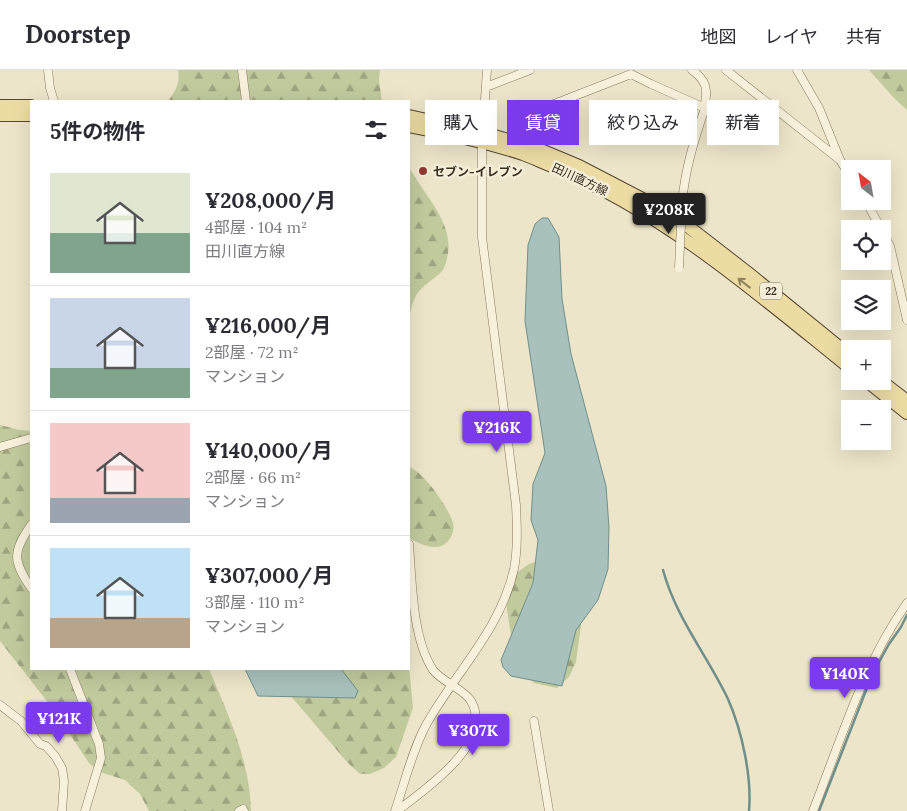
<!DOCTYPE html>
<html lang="ja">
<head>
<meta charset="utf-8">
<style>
	:root { --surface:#fff; --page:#f7f7f7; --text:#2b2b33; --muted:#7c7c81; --line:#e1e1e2; --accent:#7c3aed }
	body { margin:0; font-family:Lora,"Noto Sans JP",serif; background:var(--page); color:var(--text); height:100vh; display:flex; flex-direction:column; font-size:19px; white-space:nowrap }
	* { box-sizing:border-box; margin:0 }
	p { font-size:16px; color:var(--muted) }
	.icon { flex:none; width:28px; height:28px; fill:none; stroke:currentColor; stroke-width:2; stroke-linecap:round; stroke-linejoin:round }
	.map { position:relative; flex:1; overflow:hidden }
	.sheet { position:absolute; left:30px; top:30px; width:380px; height:570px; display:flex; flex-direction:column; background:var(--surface); border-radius:0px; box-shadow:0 5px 20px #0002 }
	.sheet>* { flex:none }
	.banner { position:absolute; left:425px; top:30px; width:406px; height:45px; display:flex; gap:10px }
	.needle { width:32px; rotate:329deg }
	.fabs { position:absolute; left:841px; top:90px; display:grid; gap:10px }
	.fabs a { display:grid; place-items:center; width:50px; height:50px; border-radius:0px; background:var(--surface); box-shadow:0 5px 20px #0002; font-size:25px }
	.price { position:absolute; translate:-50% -42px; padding:0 11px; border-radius:5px; background:var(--accent); color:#fff; font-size:16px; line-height:32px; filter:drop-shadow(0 1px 2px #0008) }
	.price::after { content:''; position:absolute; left:50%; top:30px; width:15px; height:11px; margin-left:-8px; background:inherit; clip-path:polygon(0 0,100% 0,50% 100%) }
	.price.active { background:#222; color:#fff }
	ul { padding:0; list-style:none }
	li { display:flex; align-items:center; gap:15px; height:125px; padding:0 20px }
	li+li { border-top:1px solid var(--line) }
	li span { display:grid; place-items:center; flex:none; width:140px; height:100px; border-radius:0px; color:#555 }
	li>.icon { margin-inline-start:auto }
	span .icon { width:60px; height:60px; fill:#fffc; stroke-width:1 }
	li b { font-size:21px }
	h2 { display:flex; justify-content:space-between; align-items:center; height:60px; padding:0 20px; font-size:21px }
	.tag { padding:0 18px; border-radius:0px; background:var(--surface); box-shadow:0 5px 20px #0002; font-size:18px; line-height:45px }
	.tag.active { background:var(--accent); color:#fff }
	header { display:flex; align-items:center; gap:30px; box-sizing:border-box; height:70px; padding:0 25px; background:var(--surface); border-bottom:1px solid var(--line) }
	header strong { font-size:24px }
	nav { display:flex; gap:28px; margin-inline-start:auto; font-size:18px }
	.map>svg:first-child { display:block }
	.forest { fill:url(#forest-firs) }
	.water { fill:#a9c1bc; stroke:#708f8a }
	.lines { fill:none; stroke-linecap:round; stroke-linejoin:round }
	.stream { stroke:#708f8a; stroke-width:2.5 }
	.street-casing { stroke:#87785e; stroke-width:9 }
	.primary-casing { stroke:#564632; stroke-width:14 }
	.street { stroke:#f7f1dc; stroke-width:8 }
	.primary { stroke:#ecdca4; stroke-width:12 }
	.street-bridge-casing { stroke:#87785e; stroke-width:9; stroke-linecap:butt }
	.street-bridge { stroke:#f7f1dc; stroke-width:8 }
	.oneway { stroke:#928662 }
	.poi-dot { fill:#933a32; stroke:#f4eed8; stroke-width:2 }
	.labels { text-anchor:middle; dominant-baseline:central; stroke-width:5; stroke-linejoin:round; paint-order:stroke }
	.shield { fill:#f4eed8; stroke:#716858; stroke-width:1 }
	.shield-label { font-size:11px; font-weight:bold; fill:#392f21 }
	.poi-label { font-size:12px; font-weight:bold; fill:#392f21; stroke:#f4eed8; text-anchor:start }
	.street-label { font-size:12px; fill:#392f21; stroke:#f4eed8 }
</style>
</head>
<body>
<header>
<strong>Doorstep</strong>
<nav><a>地図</a><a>レイヤ</a><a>共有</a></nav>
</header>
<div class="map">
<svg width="907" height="741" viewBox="0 0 907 741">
	<defs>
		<pattern id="forest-firs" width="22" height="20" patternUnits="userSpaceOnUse" patternTransform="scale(1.25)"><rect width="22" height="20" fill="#c1ca9d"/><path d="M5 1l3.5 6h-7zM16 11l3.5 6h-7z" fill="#9ea480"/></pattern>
	</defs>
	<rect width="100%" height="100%" fill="#ece5c9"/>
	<path class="forest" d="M178,0H380L379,10L382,31H168C176,21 180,13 178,0Z
		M869,0H907V40L894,28Z
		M409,97C423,124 453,151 448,183C447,189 446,196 442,201C437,207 428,212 422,218C413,226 411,239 409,250Z
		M0,355L20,360L31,361V599H209C228,644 250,691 251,741H149L140,724L125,710L100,702L89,693L53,639L0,571Z
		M409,397C423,401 447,436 452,450C454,455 454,460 452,465C442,485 424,476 409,468Z
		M550,487L579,522L581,555L576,592L569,607L557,618L534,613L529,608L512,571L506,533L512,510L519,501L529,494Z
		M409,596L413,638L396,687L384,698L370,704H360L347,692L278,611L271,599H409Z"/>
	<path class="water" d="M542,148H548L559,167L562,229L571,284L606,416L609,457L608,499L598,530L576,560L562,616L511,606L503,597L501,590L533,513L538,470L531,450L533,414L545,383L525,251L528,175L535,154Z
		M245,599H341L358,621L355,628L258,626Z"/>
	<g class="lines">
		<path class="stream" d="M663,500C676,548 707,585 728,629C742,661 752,707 749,741
			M819,741L872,605L889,574L901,557L907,545"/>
		<g class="street-casing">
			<path id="street" d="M48,0L50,18L54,31
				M242,0L246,31
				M726,0L840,90
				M797,0L819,38L840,90L850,106
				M486,17L530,0
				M536,78V61L531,43L631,4L651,14L705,38
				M866,131L881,159
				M682,133C685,100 694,70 705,38C704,32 707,27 706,21C706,12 699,5 692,0
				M882,162L890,176L907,250
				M0,377L31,368
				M31,455C12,483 13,491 31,518
				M70,599L99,674L101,688L85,741
				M0,635L21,651L40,674L46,676L55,686L62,698L64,711L62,741
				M534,651L549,741
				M239,741L243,739L244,741
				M395,741C405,712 412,681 426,655C455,603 501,559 514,499C518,478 517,456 516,435L482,167V73L487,0
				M397,741C424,720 495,673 471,631C465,620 441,611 433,600C412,568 412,511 409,474
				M813,741C841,670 863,595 907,533"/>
		</g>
		<g class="primary-casing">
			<path id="primary" d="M0,36H31
				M0,45H31
				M409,46L484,63L536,78L579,96L654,135L690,158L748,203L850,286
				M409,56C447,63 486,72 523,84C534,88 546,94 557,98C668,145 758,224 850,298
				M867,311L907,343
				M881,311L907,331"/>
		</g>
		<use href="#street" class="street"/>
		<use href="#primary" class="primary"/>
		<g class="street-bridge-casing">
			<path id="street-bridge" d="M679,198L682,133"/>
		</g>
		<use href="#street-bridge" class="street-bridge"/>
	</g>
	<defs><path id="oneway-shaft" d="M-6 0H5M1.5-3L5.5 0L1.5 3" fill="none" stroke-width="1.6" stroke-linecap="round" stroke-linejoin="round" transform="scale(1.25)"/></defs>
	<use class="oneway" href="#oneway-shaft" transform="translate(744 213) rotate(-142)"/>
	<circle class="poi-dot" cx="423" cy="101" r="5"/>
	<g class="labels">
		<rect class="shield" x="760" y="212.5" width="22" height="17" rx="4"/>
		<g class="shield-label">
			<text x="771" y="221">22</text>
		</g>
		<g class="poi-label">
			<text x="433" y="101">セブン-イレブン</text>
		</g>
		<g class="street-label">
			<text transform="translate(580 109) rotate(25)">田川直方線</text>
		</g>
	</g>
</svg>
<div class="fabs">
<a><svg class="needle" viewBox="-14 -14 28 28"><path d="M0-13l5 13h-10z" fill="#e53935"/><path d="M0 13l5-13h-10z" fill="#7c7c81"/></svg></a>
<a><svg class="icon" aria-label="locate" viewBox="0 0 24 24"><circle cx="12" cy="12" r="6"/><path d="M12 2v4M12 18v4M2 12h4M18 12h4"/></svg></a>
<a><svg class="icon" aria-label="layers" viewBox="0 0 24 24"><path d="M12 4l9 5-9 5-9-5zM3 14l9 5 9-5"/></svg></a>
<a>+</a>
<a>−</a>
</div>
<b class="price active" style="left:669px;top:165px">¥208K</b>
<b class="price" style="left:497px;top:383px">¥216K</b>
<b class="price" style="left:845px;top:629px">¥140K</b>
<b class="price" style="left:59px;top:674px">¥121K</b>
<b class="price" style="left:473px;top:686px">¥307K</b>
<div class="banner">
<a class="tag">購入</a>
<a class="tag active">賃貸</a>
<a class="tag">絞り込み</a>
<a class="tag">新着</a>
</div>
<section class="sheet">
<h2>5件の物件<svg class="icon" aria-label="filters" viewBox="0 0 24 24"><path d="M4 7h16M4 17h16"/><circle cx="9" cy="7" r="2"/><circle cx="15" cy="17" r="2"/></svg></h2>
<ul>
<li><span style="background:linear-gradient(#dfe7d0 60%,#7fa58c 0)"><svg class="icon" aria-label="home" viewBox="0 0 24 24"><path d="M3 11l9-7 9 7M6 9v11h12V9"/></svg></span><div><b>¥208,000/月</b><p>4部屋 · 104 m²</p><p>田川直方線</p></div></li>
<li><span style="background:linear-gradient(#c9d6e8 70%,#7fa58c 0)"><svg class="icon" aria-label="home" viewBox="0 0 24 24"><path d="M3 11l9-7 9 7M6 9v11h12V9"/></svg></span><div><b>¥216,000/月</b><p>2部屋 · 72 m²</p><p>マンション</p></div></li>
<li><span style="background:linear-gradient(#f6c9c9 75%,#9aa5b1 0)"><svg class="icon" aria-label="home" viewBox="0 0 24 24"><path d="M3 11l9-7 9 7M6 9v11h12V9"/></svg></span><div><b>¥140,000/月</b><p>2部屋 · 66 m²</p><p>マンション</p></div></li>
<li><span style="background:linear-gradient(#bfe0f5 70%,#b9a48a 0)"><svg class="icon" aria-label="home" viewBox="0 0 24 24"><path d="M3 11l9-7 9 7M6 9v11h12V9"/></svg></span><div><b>¥307,000/月</b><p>3部屋 · 110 m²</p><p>マンション</p></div></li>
</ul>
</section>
</div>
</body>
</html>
